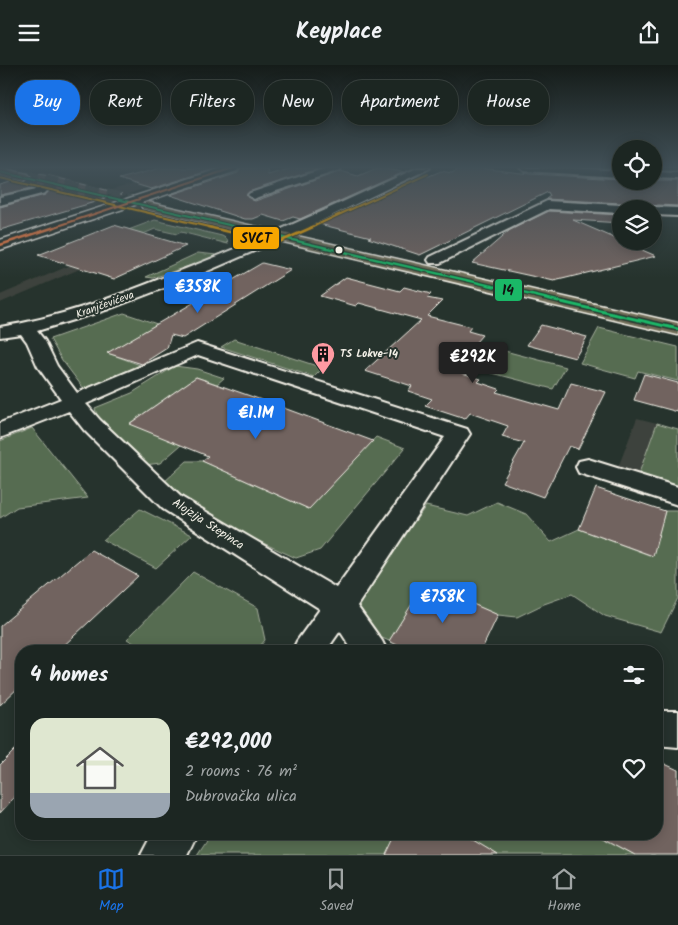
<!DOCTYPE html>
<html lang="en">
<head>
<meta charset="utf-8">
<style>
	:root { --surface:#1c2622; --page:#252e2a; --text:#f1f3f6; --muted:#a0a5a5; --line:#3a4340; --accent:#1a73e8 }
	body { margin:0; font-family:Kalam,sans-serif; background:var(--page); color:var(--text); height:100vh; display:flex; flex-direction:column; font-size:19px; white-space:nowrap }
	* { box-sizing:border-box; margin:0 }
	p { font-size:16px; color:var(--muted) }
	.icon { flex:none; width:28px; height:28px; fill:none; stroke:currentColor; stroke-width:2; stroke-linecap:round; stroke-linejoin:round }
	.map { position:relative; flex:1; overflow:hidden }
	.sheet { position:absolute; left:15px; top:580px; width:648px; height:195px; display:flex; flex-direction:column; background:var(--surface); border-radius:20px; box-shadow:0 2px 12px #0003,0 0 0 1px var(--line) }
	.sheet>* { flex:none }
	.hud { position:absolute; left:15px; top:15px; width:649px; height:45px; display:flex; gap:10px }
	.tools { position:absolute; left:612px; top:75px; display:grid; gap:10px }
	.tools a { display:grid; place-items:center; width:50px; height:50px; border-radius:50%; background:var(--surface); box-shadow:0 2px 12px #0003,0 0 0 1px var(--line); font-size:25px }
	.price { position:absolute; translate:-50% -42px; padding:0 11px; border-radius:5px; background:var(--accent); color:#fff; font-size:16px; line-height:32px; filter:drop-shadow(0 1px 2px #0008) }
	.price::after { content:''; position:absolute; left:50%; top:30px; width:15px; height:11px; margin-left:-8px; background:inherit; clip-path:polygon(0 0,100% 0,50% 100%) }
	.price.on { background:#222; color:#fff }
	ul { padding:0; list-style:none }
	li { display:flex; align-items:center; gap:15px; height:125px; padding:0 15px }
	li+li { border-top:1px solid var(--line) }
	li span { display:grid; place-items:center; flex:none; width:140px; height:100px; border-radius:15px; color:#555 }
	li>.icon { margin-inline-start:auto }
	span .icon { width:60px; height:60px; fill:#fffc; stroke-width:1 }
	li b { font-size:21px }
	h2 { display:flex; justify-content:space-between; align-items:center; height:60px; padding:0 15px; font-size:21px }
	.pill { padding:0 18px; border-radius:20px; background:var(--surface); box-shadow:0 2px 12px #0003,0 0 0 1px var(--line); font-size:18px; line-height:45px }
	.pill.on { background:var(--accent); color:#fff }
	header { display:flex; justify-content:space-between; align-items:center; height:65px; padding:0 15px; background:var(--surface); font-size:22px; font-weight:600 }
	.tab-bar { display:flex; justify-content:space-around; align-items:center; height:70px; border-top:1px solid var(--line); background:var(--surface); font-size:14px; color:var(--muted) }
	.tab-bar a { display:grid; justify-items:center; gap:2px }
	.tab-bar .on { color:var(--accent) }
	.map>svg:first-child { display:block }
	.built { fill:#3c423c }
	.green { fill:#566c51; stroke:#a5ae9c }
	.building { fill:#71645f; stroke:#f4f1e8 }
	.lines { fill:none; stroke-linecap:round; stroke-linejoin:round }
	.primary-tunnel { stroke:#455049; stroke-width:14; stroke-dasharray:14 7; stroke-linecap:butt }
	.minor-casing { stroke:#f4f1e8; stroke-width:4 }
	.tertiary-casing { stroke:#f4f1e8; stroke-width:3 }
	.primary-casing { stroke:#f4f1e8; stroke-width:3 }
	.minor { fill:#26332d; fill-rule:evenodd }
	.tertiary { fill:#26332d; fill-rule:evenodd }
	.primary { fill:#716e59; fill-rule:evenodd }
	.bus-1-far2-casing { stroke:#26332d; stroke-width:4 }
	.bus-1-far1-casing { stroke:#26332d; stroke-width:5 }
	.bus-1-casing { stroke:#26332d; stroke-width:6 }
	.bus-2-far1-casing { stroke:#26332d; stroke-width:4 }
	.bus-2-casing { stroke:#26332d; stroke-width:5 }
	.bus-3-far1-casing { stroke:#26332d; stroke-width:4 }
	.bus-3-casing { stroke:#26332d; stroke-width:5 }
	.bus-1-far2 { stroke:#1ab867; stroke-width:2 }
	.bus-1-far1 { stroke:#1ab867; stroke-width:2.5 }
	.bus-1 { stroke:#1ab867; stroke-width:3 }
	.bus-2-far1 { stroke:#f7a600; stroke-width:2 }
	.bus-2 { stroke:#f7a600; stroke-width:2.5 }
	.bus-3-far1 { stroke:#f77d43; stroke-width:2 }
	.bus-3 { stroke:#f77d43; stroke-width:2.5 }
	.bus-dot { fill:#f4f1e8; stroke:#26332d; stroke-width:2 }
	.labels { text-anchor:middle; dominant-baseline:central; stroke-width:4; stroke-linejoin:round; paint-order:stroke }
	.far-street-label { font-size:11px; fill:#f4f1e8; stroke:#26332d }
	.far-poi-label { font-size:11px; font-weight:bold; fill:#f4f1e8; stroke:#26332d; text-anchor:start }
	.street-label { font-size:12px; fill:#f4f1e8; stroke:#26332d }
	.line-badge { stroke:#26332d; stroke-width:2 }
	.pale-badge-label { font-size:14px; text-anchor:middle; font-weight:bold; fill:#111 }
</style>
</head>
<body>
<header><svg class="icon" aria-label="menu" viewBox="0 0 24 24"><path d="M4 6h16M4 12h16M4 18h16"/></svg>Keyplace<svg class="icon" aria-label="share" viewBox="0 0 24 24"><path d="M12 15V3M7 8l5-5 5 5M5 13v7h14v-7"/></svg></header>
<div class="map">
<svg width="678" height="790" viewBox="0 0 678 790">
	<rect width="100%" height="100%" fill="#26332d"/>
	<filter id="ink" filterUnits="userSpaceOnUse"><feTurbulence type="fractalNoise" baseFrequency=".02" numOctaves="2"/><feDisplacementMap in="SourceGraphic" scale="10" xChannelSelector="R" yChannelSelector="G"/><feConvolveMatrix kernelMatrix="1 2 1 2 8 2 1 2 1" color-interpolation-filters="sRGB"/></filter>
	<g filter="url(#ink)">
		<path class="built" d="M42,107L111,125L138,118L151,121L85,145L76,141L79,135L6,118Z
			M71,200L82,203L0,238V230Z
			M637,353L657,358L638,411L617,405Z"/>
		<path class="green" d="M155,155L222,171L227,174L228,179L181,167L177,169L155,164L85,194L91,179Z
			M198,188L217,190L201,197L153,213L146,212Z
			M124,248L157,259L108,288L140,300L84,324L62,295L50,274Z
			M599,263L678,282V316L638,306L635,313L580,298Z
			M234,274L323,303L314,312L221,282Z
			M497,284L566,302L553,324L481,305Z
			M175,301L197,304L224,313L217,319L196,312L130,358L181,380L160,398L145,400L98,355L95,343L132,328Z
			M657,358L678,364V425L638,411Z
			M32,363L88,433L17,442L0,453V376Z
			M376,372L405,383L320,485L296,493L228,462L163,418L187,396H202L309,444Z
			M497,437L526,449L551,477L579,464L652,491L665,446H678V533L661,567L605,551L572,529L544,539L517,552L498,550L425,519L389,576L371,568L356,537L426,441L468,451Z
			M140,444L192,470L156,503L103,475Z
			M193,507L258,543L265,575L256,586H147L127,574Z
			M211,769H396L386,790H197Z
			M463,769H608L606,775L635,790H498Z"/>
		<path class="building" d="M161,103H217L151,124L119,114Z
			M241,103H267L268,110L292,103H321L249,127L247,132L255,136L341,106L358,111L377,103L404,107L300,154L293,152L283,156L263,150L253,154H245L170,130L238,108Z
			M460,103H480L530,109L621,114V116H678V141L658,140L647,144H629L621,138L546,134L550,131L548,127L420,190L368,173L371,172L319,159L420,110L429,111L441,106L452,108Z
			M38,109L50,111L122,129L0,165V142L45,130L49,126L41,121L0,130V120L14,116L25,118L31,114V111Z
			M549,146L621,150V158L573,155L656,191L554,216L472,198L510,165Z
			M114,160L186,181L114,214L38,190Z
			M262,198L291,205L183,273L171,270L167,283L142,299L107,288Z
			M346,212L400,226L404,222L431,229L427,233L442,236L427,251L471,262L468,266L482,270L452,305L481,314L478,317L499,324L496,327L559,345L571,318L606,327L578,384L569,381L543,432L502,417L524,378L502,372L508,361L470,348L465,354L425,341L432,334L408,326L412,321L365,306L421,255L359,238L356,241L320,231Z
			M541,260L587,272L575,293L527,280Z
			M644,309L678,318V347L634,335Z
			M196,312L273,339L373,376L309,444L202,396L208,391L129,359Z
			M596,423L665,446L653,491L579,464Z
			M91,485L138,511L58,586H21V620L0,640V561Z
			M425,518L498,550L481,586H409L389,576Z
			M21,679V725L0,748V700Z
			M656,695L678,705V790H635L596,769H656Z
			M396,769H463L498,790H386Z"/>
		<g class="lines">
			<path class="primary-tunnel" d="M24,112L148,141"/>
			<g class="minor-casing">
				<path id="minor" d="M326,103H341L340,105L258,132L254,134L248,130L250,128Z
					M417,103H430L300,166L203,208L109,244L37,266L45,276L57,301L77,328L197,278L467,364L470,369L357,541L382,576L387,586H353L340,566L326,586H292L297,576L320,544L163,444L84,365L69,346L0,373V358L61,334L38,302L27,277L21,269L0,272V262C58,253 112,233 167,211C252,179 334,141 417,103ZM198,290L445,372L336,523L181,432L100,355L86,339Z
					M520,103H571L621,106V112L525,106Z
					M654,107L678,108V114L654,113Z
					M41,123L47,126L45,128L0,140V132Z
					M547,136L621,140L627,144H621V148L549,144L440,198H430L428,195L430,192Z
					M654,142L678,143V151L654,150V144H649Z
					M588,394L678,422V440L579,408L576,402L579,396Z
					M656,646H678V682L656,680Z
					M152,769H197L187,790H141Z"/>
			</g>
			<g class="tertiary-casing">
				<path id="tertiary" d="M222,103H239L237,106L0,185V175Z"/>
			</g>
			<g class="primary-casing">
				<path id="primary" d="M0,103L28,109L30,112L24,116L0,111Z
					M148,137L678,258V270L143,144L141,141L143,138Z"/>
			</g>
			<use href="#minor" class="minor"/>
			<use href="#tertiary" class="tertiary"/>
			<use href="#primary" class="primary"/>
			<g class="bus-1-far2-casing">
				<path id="bus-1-far2" d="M0,107L242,163"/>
			</g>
			<g class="bus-1-far1-casing">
				<path id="bus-1-far1" d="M236,162L566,238"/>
			</g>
			<g class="bus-1-casing">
				<path id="bus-1" d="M561,237L678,264"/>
			</g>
			<g class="bus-2-far1-casing">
				<path id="bus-2-far1" d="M0,113L213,163
					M310,163L428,109"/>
			</g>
			<g class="bus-2-casing">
				<path id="bus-2" d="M208,162L277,178L313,162"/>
			</g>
			<g class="bus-3-far1-casing">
				<path id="bus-3-far1" d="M52,163L233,103"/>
			</g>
			<g class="bus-3-casing">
				<path id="bus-3" d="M0,180L55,162"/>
			</g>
			<use href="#bus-1-far2" class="bus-1-far2"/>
			<use href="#bus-1-far1" class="bus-1-far1"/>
			<use href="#bus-1" class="bus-1"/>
			<use href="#bus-2-far1" class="bus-2-far1"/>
			<use href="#bus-2" class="bus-2"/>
			<use href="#bus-3-far1" class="bus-3-far1"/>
			<use href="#bus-3" class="bus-3"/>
		</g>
	</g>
	<linearGradient id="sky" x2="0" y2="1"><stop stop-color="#151c19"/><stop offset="0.48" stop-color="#415057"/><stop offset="1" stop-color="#415057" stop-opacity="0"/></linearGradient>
	<rect width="678" height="213" fill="url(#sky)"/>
	<defs>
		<g id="building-pin" transform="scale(1.25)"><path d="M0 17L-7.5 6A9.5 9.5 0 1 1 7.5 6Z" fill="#ff9aa2" stroke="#26332d"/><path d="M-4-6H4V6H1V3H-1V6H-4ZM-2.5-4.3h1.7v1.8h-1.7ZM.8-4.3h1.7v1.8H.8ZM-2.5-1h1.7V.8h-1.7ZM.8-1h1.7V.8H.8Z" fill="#111"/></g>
	</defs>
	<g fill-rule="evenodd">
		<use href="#building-pin" x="323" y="289"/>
	</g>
	<circle class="bus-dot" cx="339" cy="185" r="4.5"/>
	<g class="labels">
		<g class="far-street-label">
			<text transform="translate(105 240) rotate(-20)">Kranjčevićeva</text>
		</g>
		<g class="far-poi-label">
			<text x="340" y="289">TS Lokve-14</text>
		</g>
		<g class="street-label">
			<text transform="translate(208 459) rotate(33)">Alojzija Stepinca</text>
		</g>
	</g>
	<g class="line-badge">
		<rect x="232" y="161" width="48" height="24" rx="5" fill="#f7a600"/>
		<rect x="494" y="213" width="29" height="24" rx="5" fill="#1ab867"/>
	</g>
	<g class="pale-badge-label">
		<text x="256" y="178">SVCT</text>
		<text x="508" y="230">14</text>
	</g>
</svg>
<div class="tools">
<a><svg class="icon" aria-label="locate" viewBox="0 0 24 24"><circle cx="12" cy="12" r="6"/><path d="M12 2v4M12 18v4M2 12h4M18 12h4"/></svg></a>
<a><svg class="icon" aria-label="layers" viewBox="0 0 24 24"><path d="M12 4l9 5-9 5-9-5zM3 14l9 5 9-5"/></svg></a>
</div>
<b class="price" style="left:198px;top:249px">€358K</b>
<b class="price on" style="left:473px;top:319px">€292K</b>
<b class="price" style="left:256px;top:375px">€1.1M</b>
<b class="price" style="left:443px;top:559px">€758K</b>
<div class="hud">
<a class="pill on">Buy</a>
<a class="pill">Rent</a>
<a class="pill">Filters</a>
<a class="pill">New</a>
<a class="pill">Apartment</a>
<a class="pill">House</a>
</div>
<section class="sheet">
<h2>4 homes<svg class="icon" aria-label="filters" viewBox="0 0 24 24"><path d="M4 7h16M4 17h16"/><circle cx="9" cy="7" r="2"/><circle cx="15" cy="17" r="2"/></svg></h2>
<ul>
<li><span style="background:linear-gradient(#dfe7d0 75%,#9aa5b1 0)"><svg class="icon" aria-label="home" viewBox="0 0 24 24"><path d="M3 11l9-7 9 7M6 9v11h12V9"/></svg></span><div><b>€292,000</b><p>2 rooms · 76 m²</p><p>Dubrovačka ulica</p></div><svg class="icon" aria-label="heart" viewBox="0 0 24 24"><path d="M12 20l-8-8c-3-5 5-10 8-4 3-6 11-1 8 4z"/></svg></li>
</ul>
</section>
</div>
<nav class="tab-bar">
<a class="on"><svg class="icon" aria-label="map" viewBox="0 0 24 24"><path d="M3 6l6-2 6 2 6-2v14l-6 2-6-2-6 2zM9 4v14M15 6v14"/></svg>Map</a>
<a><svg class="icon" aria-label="saved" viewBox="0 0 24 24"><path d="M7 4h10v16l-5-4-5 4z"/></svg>Saved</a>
<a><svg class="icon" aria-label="home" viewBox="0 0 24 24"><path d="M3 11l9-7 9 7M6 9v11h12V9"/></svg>Home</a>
</nav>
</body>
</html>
